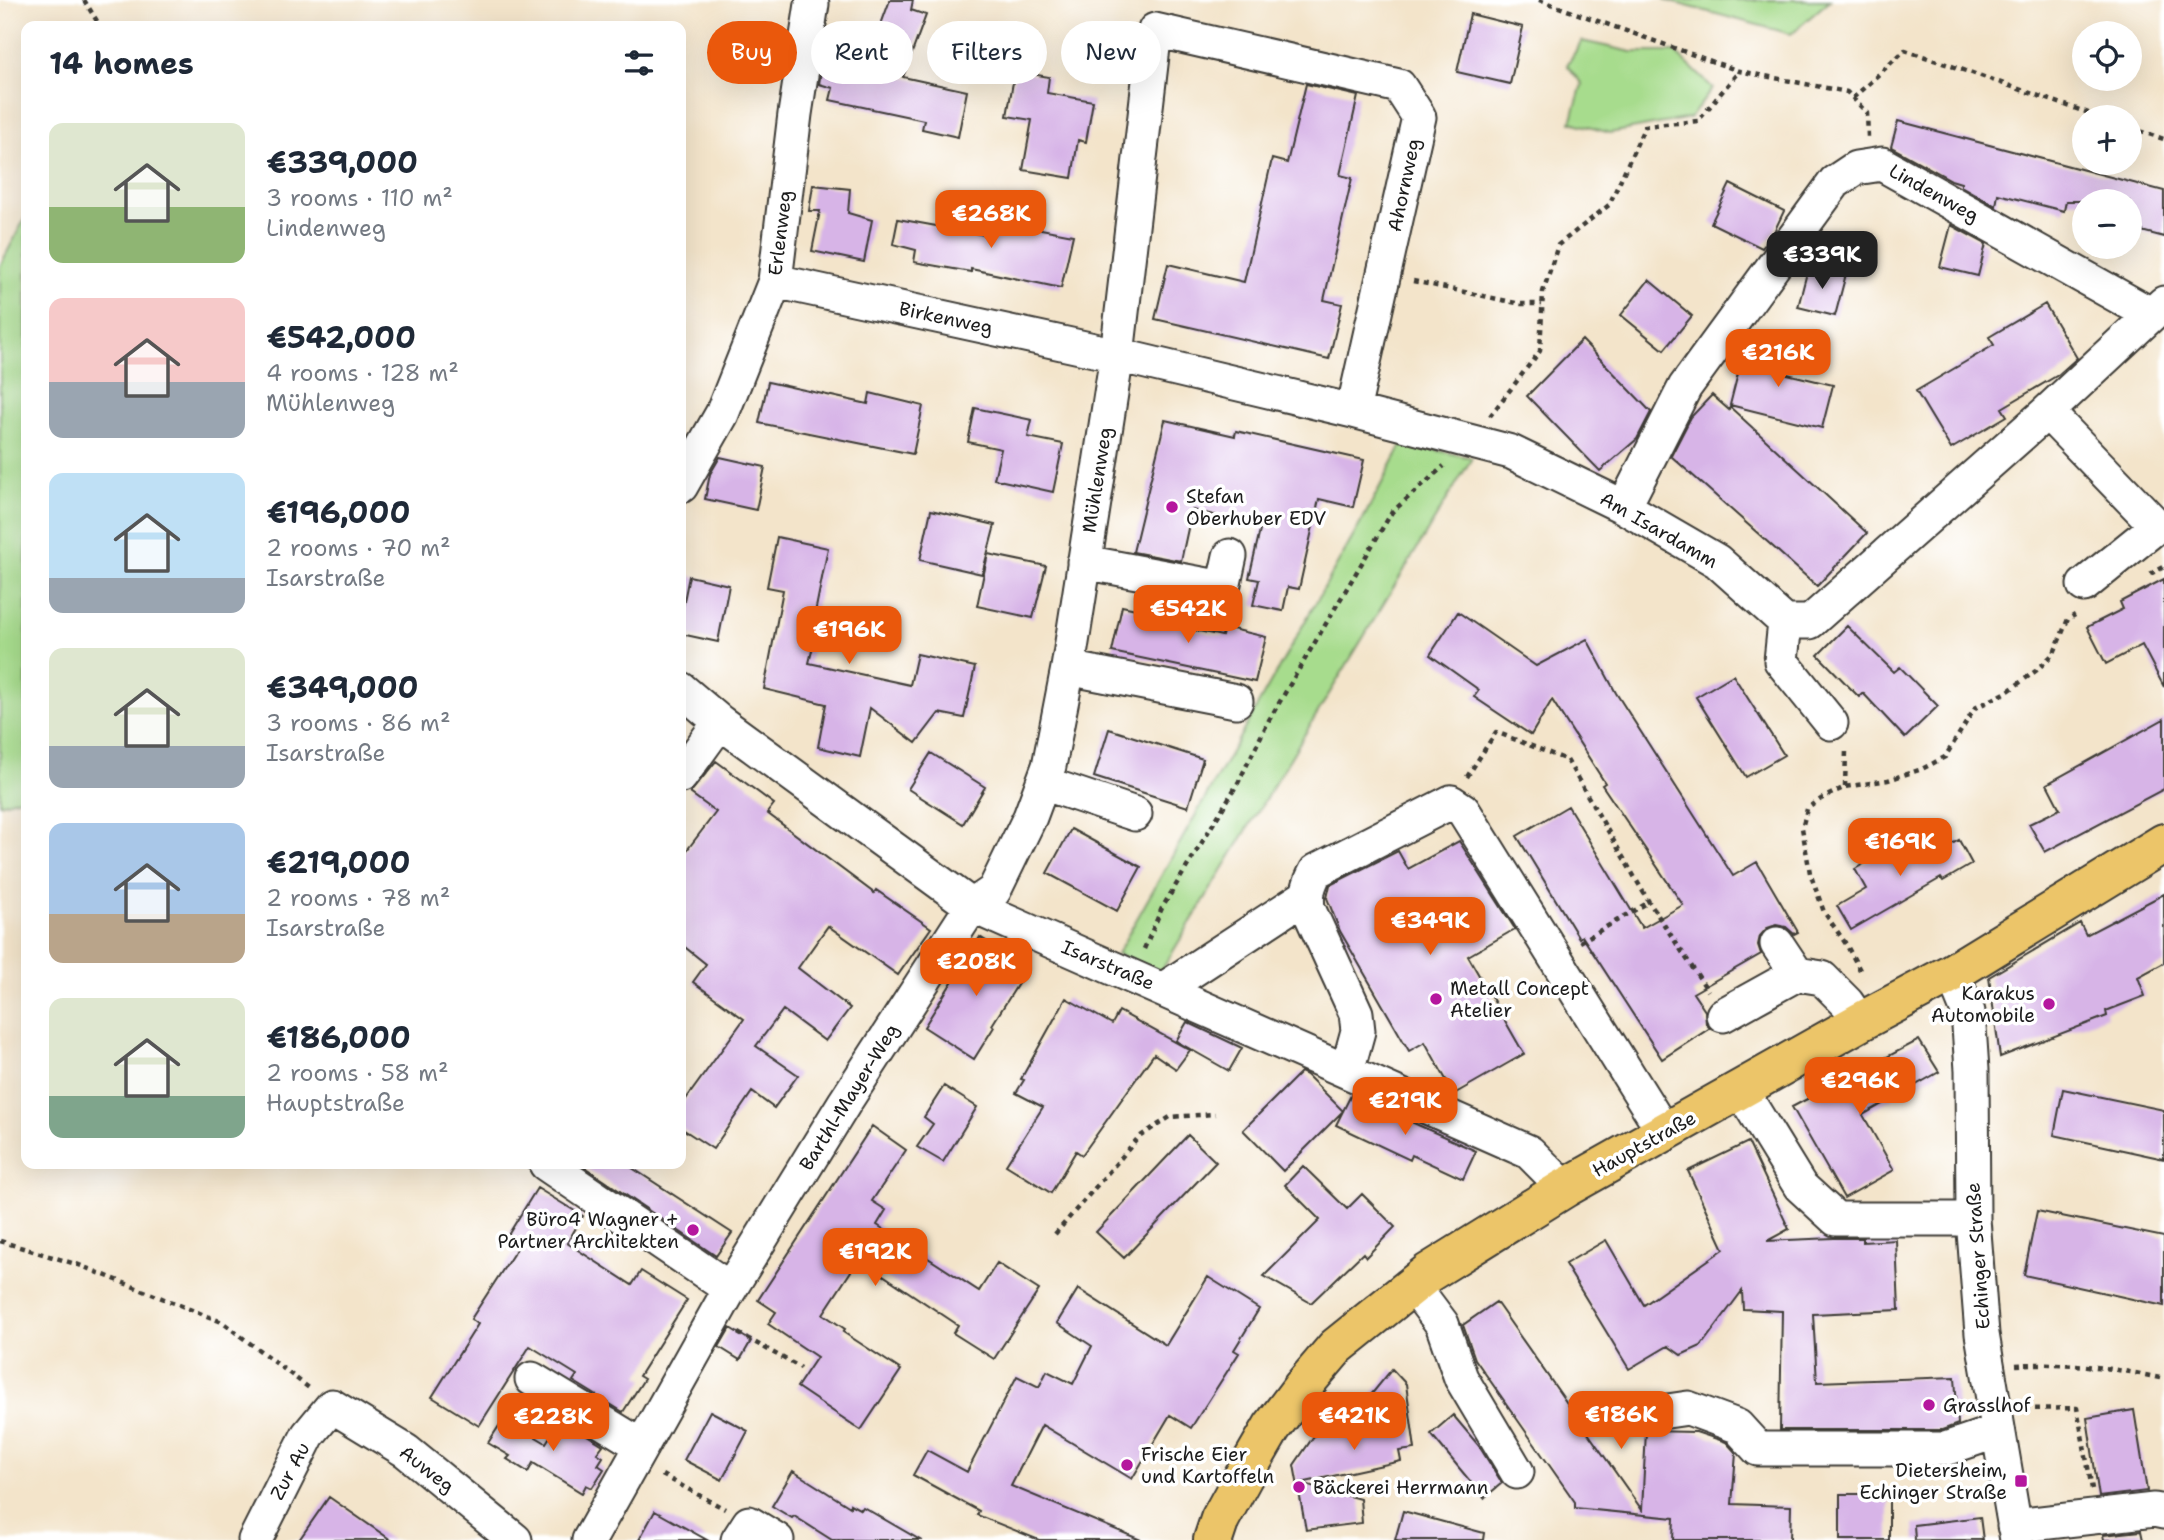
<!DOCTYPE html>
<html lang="en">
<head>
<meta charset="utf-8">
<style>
	:root { --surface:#fff; --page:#f6f6f7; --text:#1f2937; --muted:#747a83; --accent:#ea580c }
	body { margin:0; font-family:"Shantell Sans",sans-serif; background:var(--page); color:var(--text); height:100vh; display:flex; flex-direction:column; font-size:26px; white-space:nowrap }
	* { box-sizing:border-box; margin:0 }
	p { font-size:23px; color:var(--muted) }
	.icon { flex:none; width:38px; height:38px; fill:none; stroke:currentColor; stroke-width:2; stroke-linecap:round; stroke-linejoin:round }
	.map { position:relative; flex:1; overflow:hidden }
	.drawer { position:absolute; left:21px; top:21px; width:665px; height:1148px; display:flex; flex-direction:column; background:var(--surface); border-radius:14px; box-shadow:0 7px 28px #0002 }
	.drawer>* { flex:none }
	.top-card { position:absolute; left:707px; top:21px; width:665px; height:63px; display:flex; gap:14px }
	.fabs { position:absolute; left:2072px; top:21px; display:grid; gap:14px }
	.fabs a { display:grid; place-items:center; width:70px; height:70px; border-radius:50%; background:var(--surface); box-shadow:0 7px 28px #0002; font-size:35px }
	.price { position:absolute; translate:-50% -60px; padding:0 16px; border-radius:14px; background:var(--accent); color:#fff; font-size:23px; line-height:46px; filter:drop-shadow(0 2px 4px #0008) }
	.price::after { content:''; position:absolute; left:50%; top:42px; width:21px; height:16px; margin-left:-10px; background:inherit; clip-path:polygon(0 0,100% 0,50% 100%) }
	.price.on { background:#222; color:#fff }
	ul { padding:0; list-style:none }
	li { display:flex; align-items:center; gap:21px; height:175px; padding:0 28px }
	li span { display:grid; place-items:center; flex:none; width:196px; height:140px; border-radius:14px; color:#555 }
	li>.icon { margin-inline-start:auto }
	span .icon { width:84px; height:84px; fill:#fffc; stroke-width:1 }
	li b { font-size:30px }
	h2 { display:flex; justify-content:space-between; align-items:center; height:84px; padding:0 28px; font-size:30px }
	.tag { padding:0 24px; border-radius:32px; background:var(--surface); box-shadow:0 7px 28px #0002; font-size:24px; line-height:63px }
	.tag.on { background:var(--accent); color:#fff }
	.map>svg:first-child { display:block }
	.green { fill:#a7dc8d; stroke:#627c54; stroke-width:2 }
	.building { fill:#d7b4e7 }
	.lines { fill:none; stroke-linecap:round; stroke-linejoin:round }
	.minor-casing { stroke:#3c3a36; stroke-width:37 }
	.major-casing { stroke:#3c3a36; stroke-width:42 }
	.path { stroke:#3c3a36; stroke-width:4.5; stroke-dasharray:5 5; stroke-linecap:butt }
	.minor { stroke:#fff; stroke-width:33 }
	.major { stroke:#ecc569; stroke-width:38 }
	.poi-dot { fill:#b5179e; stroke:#fff; stroke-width:2.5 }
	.labels { text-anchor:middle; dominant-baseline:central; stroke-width:7; stroke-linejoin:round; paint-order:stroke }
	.street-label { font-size:19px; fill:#1c1c1c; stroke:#fff }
	.poi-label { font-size:19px; fill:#1c1c1c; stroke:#fff; text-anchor:start }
</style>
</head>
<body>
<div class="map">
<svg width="2164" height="1540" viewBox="0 0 2164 1540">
	<rect width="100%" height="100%" fill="#fff"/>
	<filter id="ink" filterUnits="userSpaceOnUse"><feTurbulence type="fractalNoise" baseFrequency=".0143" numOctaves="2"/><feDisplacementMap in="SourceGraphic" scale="14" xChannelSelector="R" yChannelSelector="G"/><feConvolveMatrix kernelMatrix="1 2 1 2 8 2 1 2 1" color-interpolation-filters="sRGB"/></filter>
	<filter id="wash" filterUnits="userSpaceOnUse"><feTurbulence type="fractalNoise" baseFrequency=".00686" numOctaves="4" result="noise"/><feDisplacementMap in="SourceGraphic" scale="28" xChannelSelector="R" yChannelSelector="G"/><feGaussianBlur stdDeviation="1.57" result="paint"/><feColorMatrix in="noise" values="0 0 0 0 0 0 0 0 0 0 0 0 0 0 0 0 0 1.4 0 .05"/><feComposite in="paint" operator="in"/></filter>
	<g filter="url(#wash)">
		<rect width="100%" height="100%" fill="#f3e4ca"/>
		<path class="green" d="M1664,0H1830L1791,34Z
			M1582,41L1632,52H1675L1713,88L1690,118L1610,133L1571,122L1582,84L1567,65Z
			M26,216V796L0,804V266Z
			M1403,443L1472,458L1160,973L1117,954L1363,519Z"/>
		<g id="blocks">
			<path class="building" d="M890,0H913L911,10L926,15L903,77L967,91L958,137L922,129L924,120L830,100L833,88L819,84L825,46L869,57Z
				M1470,14L1523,27L1510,84L1457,72Z
				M1015,71L1049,77L1047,93L1093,101L1086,142L1078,140L1072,178L1023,170L1032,120L1007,116Z
				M1306,84L1358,96L1340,175L1352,178L1324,300L1342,304L1329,359L1155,319L1168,264L1244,282L1272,159L1287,163Z
				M1898,121L2164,191V237L2130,228V201H2066L2064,211L1998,194L1996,206L1961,186V183L1951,180L1891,147Z
				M1730,184L1784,211L1773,234L1762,248L1711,223Z
				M813,185L850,189L848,213L872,220L864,262L812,251L820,211H809Z
				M898,219L991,236L994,220L1073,235L1061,288L971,269V272L914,262L916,250L893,244Z
				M1951,225L1986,244L1978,276L1940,267Z
				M1809,265L1846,274L1835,316L1798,307Z
				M1649,280L1692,316L1664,350L1621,315Z
				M2045,304L2077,358L2058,375L2002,408L2007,416L1951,449L1916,391L1994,345L1989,337Z
				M1582,340L1651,412L1637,439L1600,471L1527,396Z
				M1746,342L1784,352L1779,372L1833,385L1822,428L1730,405Z
				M768,382L868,404L870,393L923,406L913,454L759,423Z
				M1712,395L1729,410L1730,407L1867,533L1817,586L1671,456L1691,417Z
				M975,408L1032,420L1028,437L1063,444L1053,492L994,479L1001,449L968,442Z
				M1165,420L1235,436L1236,431L1364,460L1353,507L1319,499L1299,589L1288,587L1283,611L1253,605L1259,580L1249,578L1261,526L1192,510L1181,561L1133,552Z
				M720,457L765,467L756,510L705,499L710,474Z
				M931,510L995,525L982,574L920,560Z
				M777,537L828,548L811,633L816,634L809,663L910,685L917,654L975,667L964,718L939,713L916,743L870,708L860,757L818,747L826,704L764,689L783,590L767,587Z
				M988,554L1046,566L1033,618L977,606Z
				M689,576L729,585L718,642L681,634V616Z
				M2164,579V687L2142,645L2106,664L2087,627L2123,609L2120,602Z
				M1122,606L1173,617L1171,625L1222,636L1224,627L1266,637L1255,682L1112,652Z
				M1458,612L1536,666L1587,639L1616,693L1733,876L1757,862L1798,932L1794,934L1786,927L1776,925L1767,928L1760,936L1758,945L1761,954L1693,993L1705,1011L1706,1024L1710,1028L1662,1059L1582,936L1579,938L1517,836L1568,806L1642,928L1683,905L1602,785L1605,783L1552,700L1531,735L1474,697L1479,690L1430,655Z
				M1847,626L1894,672L1900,667L1938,706L1905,738L1863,693L1859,697L1818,655Z
				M1733,675L1784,755L1746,777L1696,697Z
				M2164,719V789L2045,852L2029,824L2060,809L2047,784Z
				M1109,729L1203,759L1188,807L1094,777Z
				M931,753L985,787L963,824L908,789Z
				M716,761L774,804L767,813L874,893L876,890L931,928L898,975L828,926L798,968L850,1008L825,1041L783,1010L756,1046L798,1075L774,1108L752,1092L713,1149L681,1128V1106L744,1019L693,982L706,964L681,944V858L716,812L690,793Z
				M1071,829L1141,867L1117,911L1047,873Z
				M1910,837L1924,860L1959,840L1972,864L1943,881L1941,878L1851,930L1837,906L1866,889L1855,869Z
				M1459,841L1515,929L1468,956L1524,1054L1454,1094L1425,1042L1409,1051L1340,931L1327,898L1330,885L1398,851L1408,869Z
				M2164,894V963L2138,977L2145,996L2106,1011L2107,1016L2000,1057L1989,977L2080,923L2086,935Z
				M980,937L1028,968L992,1025L994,1027L974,1059L924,1027Z
				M1066,998L1112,1024L1119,1011L1190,1050L1176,1069L1154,1054L1082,1155L1076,1151L1051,1193L1006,1165L1043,1107L1016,1093L1024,1080L1021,1079Z
				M1187,1022L1242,1048L1229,1071L1176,1041Z
				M1919,1040L1939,1072L1863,1115L1894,1170L1844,1198L1792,1107Z
				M1301,1072L1307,1075L1343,1111L1283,1171L1243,1130Z
				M944,1086L977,1107L943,1162L917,1147L933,1124L924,1117Z
				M2063,1089L2164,1110V1159L2054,1135Z
				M1351,1095L1476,1151L1463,1179L1412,1155L1410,1160L1336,1125Z
				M872,1126L906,1150L872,1201L886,1210L877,1225L979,1291L997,1263L1039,1290L994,1359L953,1333L958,1325L859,1259L823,1314L845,1329L843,1332L901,1370L861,1430L797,1387L817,1357L768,1324L776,1312L758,1300Z
				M1188,1135L1216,1162L1124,1258L1096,1232Z
				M1748,1142L1789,1229L1767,1241L1834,1238H1863V1242L1896,1240L1899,1310L1813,1314L1817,1382L1955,1377L1958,1424L1942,1430H1780L1782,1311L1743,1309L1742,1291L1701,1346L1681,1355L1668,1346L1629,1369L1565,1264L1606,1240L1644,1305L1724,1249L1688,1171Z
				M580,1164H626L732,1233L716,1256Z
				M1303,1166L1347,1209L1362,1194L1395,1227L1366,1257L1363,1253L1311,1303L1264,1276L1320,1220L1285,1185Z
				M537,1188L583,1216L567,1243L632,1285L641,1271L687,1300L639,1376L644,1379L623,1412L573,1381L577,1375L530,1346L479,1426L432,1397L478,1324L471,1319L517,1248L505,1240Z
				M2037,1211L2164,1237V1306L2024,1275Z
				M1208,1277L1259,1309L1234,1350L1239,1353L1191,1428L1170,1415L1132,1479L1042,1425L1011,1486L1141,1540H1039L977,1515L979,1511L913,1475L927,1450L967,1472L1017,1376L1039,1387L1047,1371L1073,1384L1092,1346L1057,1323L1078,1289L1166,1345Z
				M1496,1302L1642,1510L1646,1431L1696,1432L1726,1442L1736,1453L1732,1504L1791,1506L1790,1540H1673L1674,1518L1575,1508V1502L1475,1359L1463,1325Z
				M730,1328L751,1341L740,1360L719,1347Z
				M1392,1369L1406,1384L1415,1449L1399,1451L1401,1461L1301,1483L1360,1499L1362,1523L1306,1530L1294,1465L1327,1417L1357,1412Z
				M2134,1410L2147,1491L2099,1497L2087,1418Z
				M710,1411L748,1431L722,1480L684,1460Z
				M1453,1415L1479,1446L1502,1483L1484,1498L1431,1434Z
				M504,1418L546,1443L561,1419L603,1445L597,1453L603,1457L598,1465L604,1469L592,1488L586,1485L582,1493L533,1463L528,1472L507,1459L510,1456L488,1443Z
				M793,1471L850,1507V1504L861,1510L863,1507L920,1540H832L794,1516L792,1518L772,1506Z
				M1840,1494H1889V1540H1840Z
				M329,1497L391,1540H299Z
				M655,1511L707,1540H639Z
				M1403,1511L1484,1533L1483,1540H1395Z
				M1980,1517L1983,1540H1915L1914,1525Z
				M2141,1531L2143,1540H2104L2103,1535Z"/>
		</g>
	</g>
	<g filter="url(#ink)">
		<use href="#blocks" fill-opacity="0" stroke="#3c3a36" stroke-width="2"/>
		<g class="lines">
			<g class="minor-casing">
				<path id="minor" d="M775,281L1117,355L1353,411L1511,452L1624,507L1717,561L1785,622H1810L2047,412L2164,303
					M2047,412L2157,526L2084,585
					M681,486L722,414L775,281L795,114L812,4
					M1624,507L1685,387L1835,182L1856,168L1882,164L2150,314
					M1084,562L1223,588L1230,556
					M1785,622L1781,661L1831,723
					M1068,668L1236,701
					M681,689L720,722L972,906L1529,1152L1565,1188
					M681,776L720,722
					M1043,783L1135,814
					M1777,944L1797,974L1822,978L1847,1003L1860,1022
					M1952,973L1968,1012L1972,1070L1973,1219L1982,1334L2017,1540
					M1164,989L1306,896
					M1723,1015L1797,974
					M1347,1071L1358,1031L1356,1013L1308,908C1306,893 1309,884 1316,871L1451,802L1463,810L1664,1132
					M1741,1090L1800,1186L1836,1219H1973
					M546,1164L730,1289
					M1412,1284L1442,1324L1461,1378L1517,1472
					M532,1379L642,1446
					M1654,1413L1688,1408L1737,1426L1758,1449H1945L1998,1431
					M2014,1526L2154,1510L2164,1512
					M255,1540L308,1435L332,1406L406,1451L515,1540
					M589,1540L730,1289L845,1102L972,906L994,891L1030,817L1049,766L1068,668L1117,355L1155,30L1399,86L1419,117L1353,411
					M738,1540L749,1523L777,1540"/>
			</g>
			<g class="major-casing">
				<path id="major" d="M1213,1540L1220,1519L1243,1477L1272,1427L1303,1386L1336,1347L1428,1273L1565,1188L1860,1022L1952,973L2164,843"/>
			</g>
			<path class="path" d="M84,0L100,26
				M1539,0L1739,71L1847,92L1867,113L1868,137
				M1853,98L1905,50L2100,117
				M2130,128L2164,139
				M1413,281L1521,304H1542
				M1490,416L1540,351L1543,292L1558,245L1609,205L1645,126L1698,121L1739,71
				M2150,574L2164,567
				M1467,777L1496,732L1567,760L1649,902L1708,991
				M1845,787L1846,750
				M1580,942L1649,902
				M1144,949L1162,908L1238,783L1269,720L1392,512L1444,466
				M1860,970L1846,944L1824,912L1810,873L1802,828L1807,809L1821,799L1845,787L1888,780L1922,769L1945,757L1975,708L2007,692L2037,670L2054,653L2068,619L2075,615
				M1055,1234L1139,1137L1170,1117L1215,1114
				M0,1241L79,1265L222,1322L309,1388
				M738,1333L801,1368
				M2016,1365C2066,1361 2116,1368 2164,1379
				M2025,1409L2077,1408L2092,1489
				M662,1475L725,1509"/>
			<use href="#minor" class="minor"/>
			<use href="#major" class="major"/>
		</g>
	</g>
	<g class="poi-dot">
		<circle cx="1172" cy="507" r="7"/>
		<circle cx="1436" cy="999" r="7"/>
		<circle cx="2049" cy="1004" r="7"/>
		<circle cx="693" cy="1230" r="7"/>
		<circle cx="1929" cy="1405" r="7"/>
		<circle cx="1127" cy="1465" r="7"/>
		<rect x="2014" y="1474" width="14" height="14" rx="3.5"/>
		<circle cx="1299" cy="1487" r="7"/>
	</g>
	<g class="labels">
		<g class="street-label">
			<text transform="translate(1404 185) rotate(-78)">Ahornweg</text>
			<text transform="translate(1934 193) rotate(29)">Lindenweg</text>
			<text transform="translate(780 233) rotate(-83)">Erlenweg</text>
			<text transform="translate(946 318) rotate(12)">Birkenweg</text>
			<text transform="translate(1097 480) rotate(-81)">Mühlenweg</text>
			<text transform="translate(1659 530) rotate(30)">Am Isardamm</text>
			<text transform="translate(1108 965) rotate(23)">Isarstraße</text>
			<text transform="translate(849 1097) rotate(-58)">Barthl-Mayer-Weg</text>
			<text transform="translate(1644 1144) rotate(-29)">Hauptstraße</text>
			<text transform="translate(1978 1256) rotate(-94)">Echinger Straße</text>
			<text transform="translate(427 1469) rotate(38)">Auweg</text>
			<text transform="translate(290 1471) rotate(-62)">Zur Au</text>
		</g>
		<g class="poi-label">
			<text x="1186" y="496">Stefan<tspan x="1186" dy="22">Oberhuber EDV</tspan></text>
			<text x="1450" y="988">Metall Concept<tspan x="1450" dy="22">Atelier</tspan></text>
			<text x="2035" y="993" text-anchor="end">Karakus<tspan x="2035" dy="22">Automobile</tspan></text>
			<text x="679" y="1219" text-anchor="end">Büro4 Wagner +<tspan x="679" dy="22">Partner Architekten</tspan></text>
			<text x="1943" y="1405">Grasslhof</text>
			<text x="1141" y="1454">Frische Eier<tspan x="1141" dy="22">und Kartoffeln</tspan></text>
			<text x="2007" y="1470" text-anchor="end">Dietersheim,<tspan x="2007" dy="22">Echinger Straße</tspan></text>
			<text x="1313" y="1487">Bäckerei Herrmann</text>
		</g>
	</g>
</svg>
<div class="fabs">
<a><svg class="icon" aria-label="locate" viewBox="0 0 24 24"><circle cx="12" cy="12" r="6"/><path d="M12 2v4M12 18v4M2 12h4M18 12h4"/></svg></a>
<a>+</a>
<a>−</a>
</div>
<b class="price" style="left:991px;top:250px">€268K</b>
<b class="price on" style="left:1822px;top:291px">€339K</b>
<b class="price" style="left:1778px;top:389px">€216K</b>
<b class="price" style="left:1188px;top:645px">€542K</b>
<b class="price" style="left:849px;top:666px">€196K</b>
<b class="price" style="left:1900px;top:878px">€169K</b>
<b class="price" style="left:1430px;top:957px">€349K</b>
<b class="price" style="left:976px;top:998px">€208K</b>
<b class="price" style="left:1860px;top:1117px">€296K</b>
<b class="price" style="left:1405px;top:1137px">€219K</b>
<b class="price" style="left:875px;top:1288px">€192K</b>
<b class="price" style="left:1621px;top:1451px">€186K</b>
<b class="price" style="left:1354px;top:1452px">€421K</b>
<b class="price" style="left:553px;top:1453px">€228K</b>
<div class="top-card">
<a class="tag on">Buy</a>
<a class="tag">Rent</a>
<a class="tag">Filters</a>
<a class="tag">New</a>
</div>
<section class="drawer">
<h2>14 homes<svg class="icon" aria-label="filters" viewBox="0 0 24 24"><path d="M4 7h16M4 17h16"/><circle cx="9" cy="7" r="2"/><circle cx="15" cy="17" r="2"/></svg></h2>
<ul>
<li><span style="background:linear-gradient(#dfe7d0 60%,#8fb573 0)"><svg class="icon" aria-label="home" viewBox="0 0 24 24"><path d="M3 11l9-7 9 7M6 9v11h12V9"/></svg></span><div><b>€339,000</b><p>3 rooms · 110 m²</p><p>Lindenweg</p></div></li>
<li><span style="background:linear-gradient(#f6c9c9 60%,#9aa5b1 0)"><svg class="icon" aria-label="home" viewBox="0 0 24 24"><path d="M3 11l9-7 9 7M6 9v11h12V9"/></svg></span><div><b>€542,000</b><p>4 rooms · 128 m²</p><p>Mühlenweg</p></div></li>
<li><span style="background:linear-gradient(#bfe0f5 75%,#9aa5b1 0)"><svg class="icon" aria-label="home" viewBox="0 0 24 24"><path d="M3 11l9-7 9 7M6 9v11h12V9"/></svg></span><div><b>€196,000</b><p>2 rooms · 70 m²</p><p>Isarstraße</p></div></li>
<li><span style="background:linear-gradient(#dfe7d0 70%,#9aa5b1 0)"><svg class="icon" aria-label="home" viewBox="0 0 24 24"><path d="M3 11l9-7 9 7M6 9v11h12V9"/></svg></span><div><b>€349,000</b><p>3 rooms · 86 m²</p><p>Isarstraße</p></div></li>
<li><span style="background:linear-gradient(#a9c7e8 65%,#b9a48a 0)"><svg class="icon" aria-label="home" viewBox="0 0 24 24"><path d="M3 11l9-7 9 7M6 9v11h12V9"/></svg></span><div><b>€219,000</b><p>2 rooms · 78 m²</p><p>Isarstraße</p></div></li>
<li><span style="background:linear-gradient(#dfe7d0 70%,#7fa58c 0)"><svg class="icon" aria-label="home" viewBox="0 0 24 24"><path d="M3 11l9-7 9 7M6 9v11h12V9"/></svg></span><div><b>€186,000</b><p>2 rooms · 58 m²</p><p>Hauptstraße</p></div></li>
</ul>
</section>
</div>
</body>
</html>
